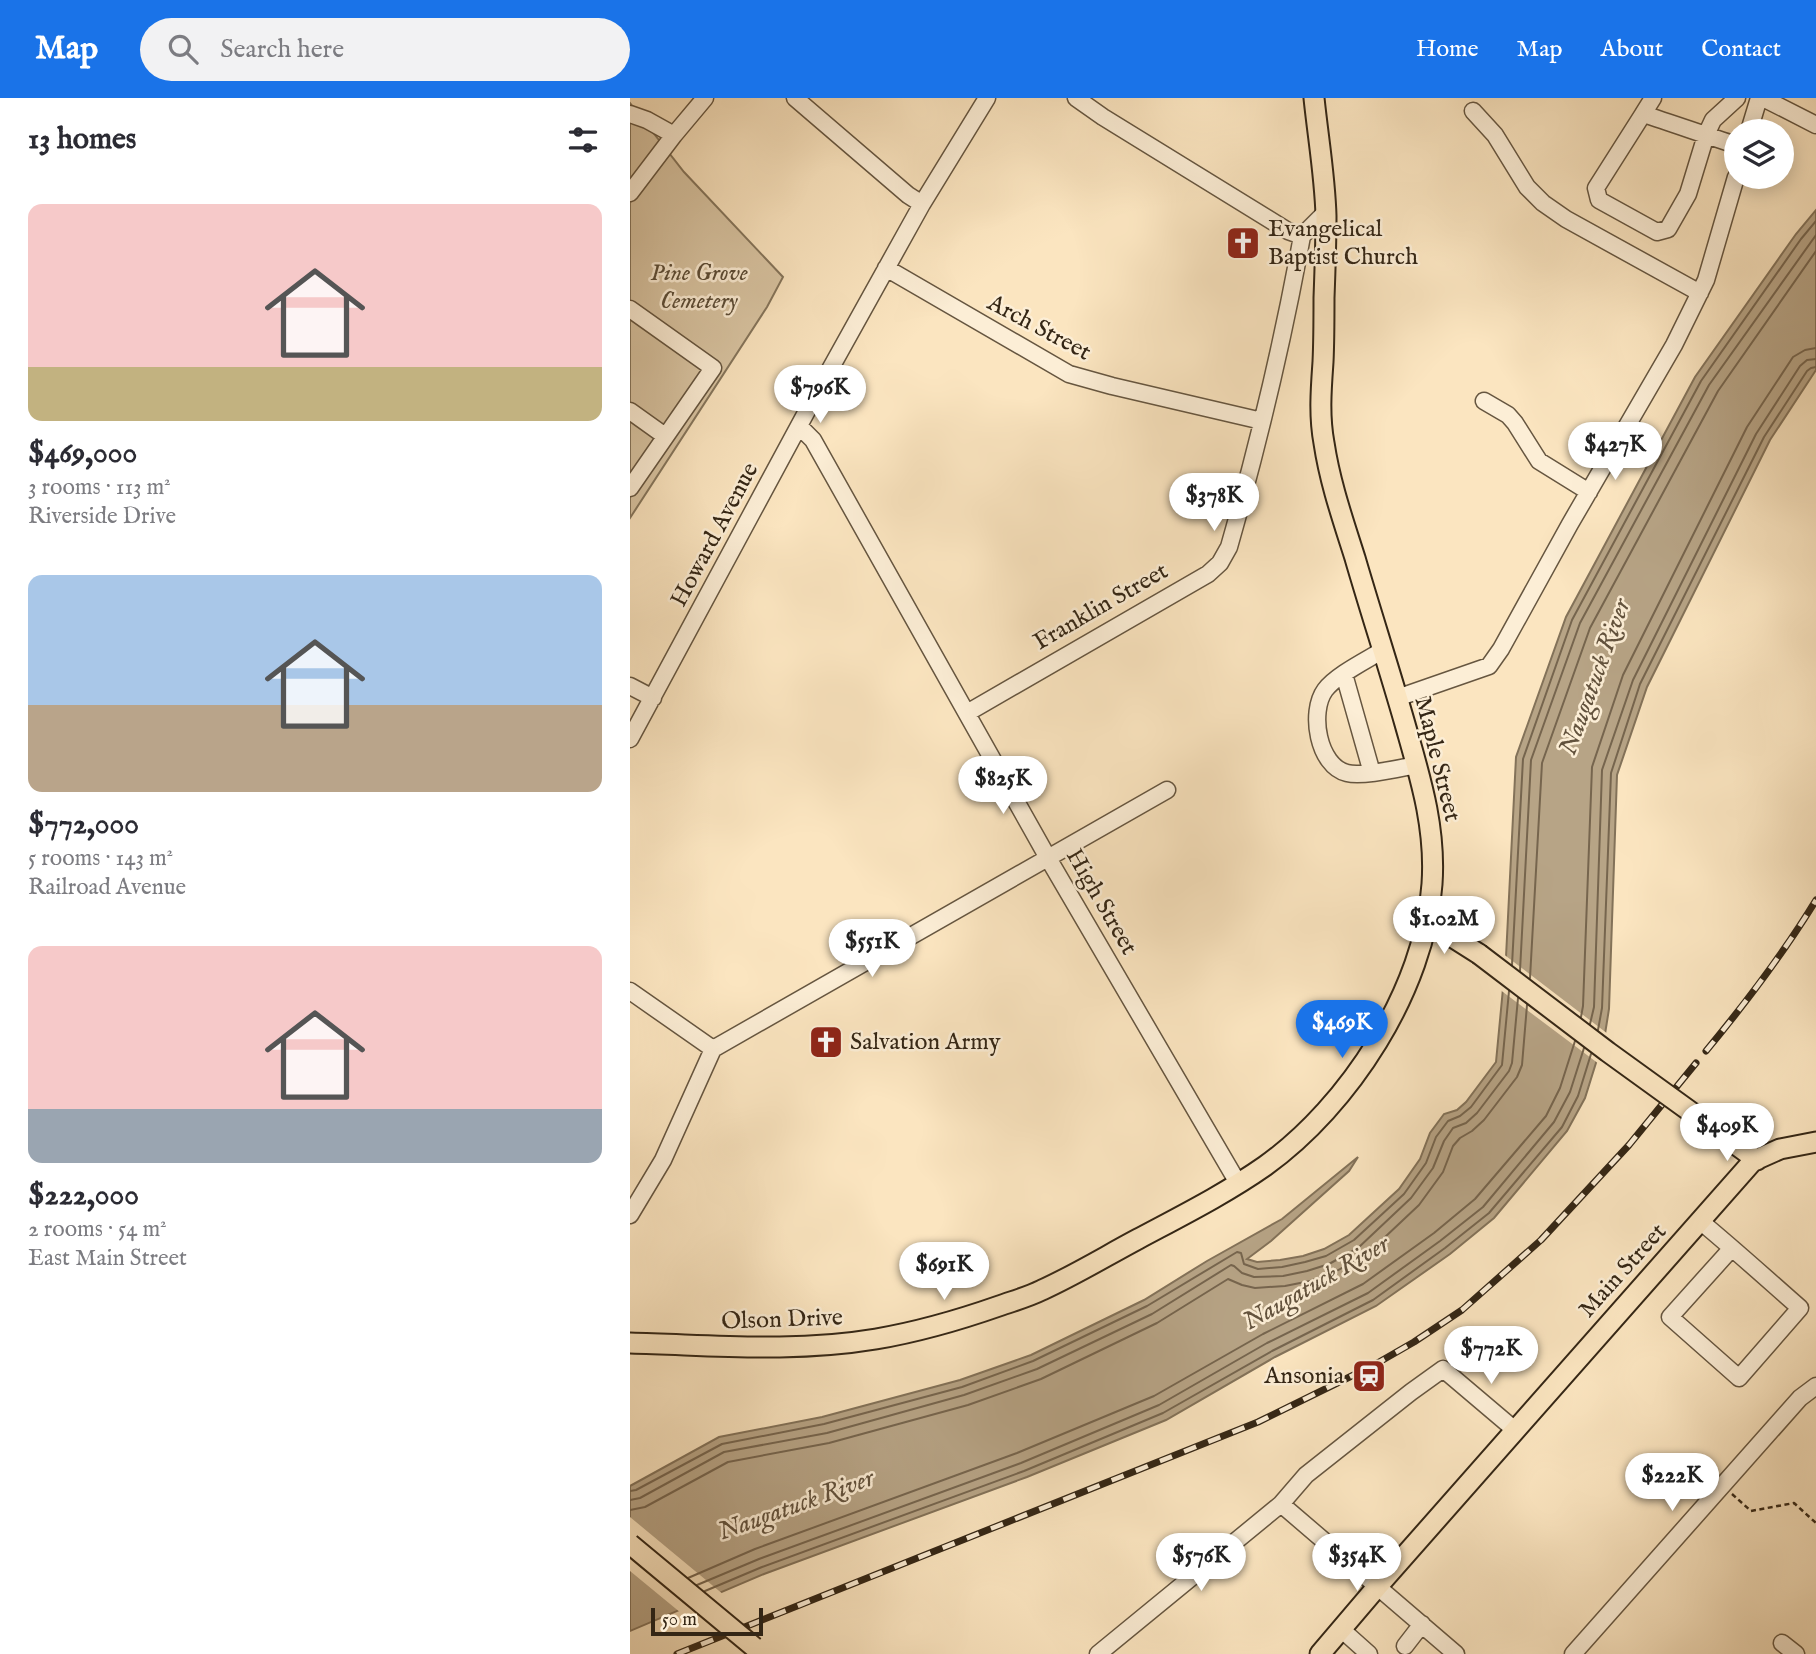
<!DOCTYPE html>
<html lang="en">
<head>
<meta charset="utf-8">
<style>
	:root { --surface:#fff; --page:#f2f2f3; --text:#2b2b33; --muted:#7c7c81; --accent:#1a73e8 }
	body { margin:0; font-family:"IM FELL English",serif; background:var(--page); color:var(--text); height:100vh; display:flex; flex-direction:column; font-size:26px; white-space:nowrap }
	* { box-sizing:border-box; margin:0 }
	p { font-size:23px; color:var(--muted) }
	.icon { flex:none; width:38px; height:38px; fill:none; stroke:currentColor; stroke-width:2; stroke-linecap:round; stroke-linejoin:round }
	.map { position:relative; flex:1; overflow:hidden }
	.panel { display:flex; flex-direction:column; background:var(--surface); width:630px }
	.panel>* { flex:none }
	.fabs { position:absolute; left:1094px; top:21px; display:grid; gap:14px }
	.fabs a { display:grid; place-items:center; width:70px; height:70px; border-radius:50%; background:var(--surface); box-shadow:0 4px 18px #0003; font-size:35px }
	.scale { position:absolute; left:21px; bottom:18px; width:112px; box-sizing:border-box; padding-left:7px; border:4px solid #342615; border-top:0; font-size:19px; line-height:24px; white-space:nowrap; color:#342615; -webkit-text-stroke:5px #fceed6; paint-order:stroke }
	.price { position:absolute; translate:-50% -60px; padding:0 16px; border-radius:24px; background:#fff; color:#222; font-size:23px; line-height:46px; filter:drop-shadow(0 2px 4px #0008) }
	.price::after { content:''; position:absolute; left:50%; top:42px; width:21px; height:16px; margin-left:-10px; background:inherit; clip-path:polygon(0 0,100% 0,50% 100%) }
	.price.current { background:var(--accent); color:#fff }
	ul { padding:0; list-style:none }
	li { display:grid; align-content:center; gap:14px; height:371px; padding:0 28px }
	li span { display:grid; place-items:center; height:217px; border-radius:14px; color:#555 }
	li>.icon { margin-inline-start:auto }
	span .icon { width:126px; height:126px; fill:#fffc; stroke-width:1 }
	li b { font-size:30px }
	h2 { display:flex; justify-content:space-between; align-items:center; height:84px; padding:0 28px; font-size:30px }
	header { display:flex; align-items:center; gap:42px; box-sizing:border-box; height:98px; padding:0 35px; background:var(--accent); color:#fff }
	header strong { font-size:33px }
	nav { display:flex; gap:38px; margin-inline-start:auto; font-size:24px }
	.search { width:490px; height:63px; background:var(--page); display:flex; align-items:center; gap:18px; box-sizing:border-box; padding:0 24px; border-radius:38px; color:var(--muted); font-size:26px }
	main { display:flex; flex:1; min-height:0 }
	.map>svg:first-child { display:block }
	.green { fill:#d9c5a3; stroke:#86765c; stroke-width:2 }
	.water { fill:#b7a486; stroke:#837259; stroke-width:2 }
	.pier { fill:#fbe5c0 }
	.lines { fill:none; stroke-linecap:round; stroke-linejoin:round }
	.shore { stroke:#76654e; stroke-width:2 }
	.minor-casing { stroke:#665640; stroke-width:19 }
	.major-casing { stroke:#342615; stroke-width:23 }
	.path { stroke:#342615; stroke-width:2.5; stroke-dasharray:5 3.5; stroke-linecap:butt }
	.minor { stroke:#fceed6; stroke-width:16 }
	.major { stroke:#fbe5c0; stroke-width:19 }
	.rail-casing { stroke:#342615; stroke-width:7 }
	.rail { stroke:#fceed6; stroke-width:4.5; stroke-dasharray:13; stroke-linecap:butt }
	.major-bridge-casing { stroke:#342615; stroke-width:23; stroke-linecap:butt }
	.major-bridge { stroke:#fbe5c0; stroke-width:19 }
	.labels { text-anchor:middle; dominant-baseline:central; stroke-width:5; stroke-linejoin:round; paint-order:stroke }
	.poi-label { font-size:24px; fill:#342615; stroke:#fceed6; text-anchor:start }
	.park-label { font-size:24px; font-style:italic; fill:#5d4e38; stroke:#fceed6 }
	.street-label { font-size:24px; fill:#342615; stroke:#fceed6 }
	.water-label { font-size:26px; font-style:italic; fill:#62523d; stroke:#fceed6 }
</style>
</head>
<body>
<header>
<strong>Map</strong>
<div class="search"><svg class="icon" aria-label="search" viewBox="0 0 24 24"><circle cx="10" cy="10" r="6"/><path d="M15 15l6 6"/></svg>Search here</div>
<nav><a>Home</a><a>Map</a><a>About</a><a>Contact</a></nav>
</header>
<main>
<section class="panel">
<h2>13 homes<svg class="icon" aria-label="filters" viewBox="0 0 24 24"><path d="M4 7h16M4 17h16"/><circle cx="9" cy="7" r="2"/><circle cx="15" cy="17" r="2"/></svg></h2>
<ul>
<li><span style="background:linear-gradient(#f6c9c9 75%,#c2b280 0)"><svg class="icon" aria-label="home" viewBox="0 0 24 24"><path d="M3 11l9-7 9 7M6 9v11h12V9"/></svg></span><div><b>$469,000</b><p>3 rooms · 113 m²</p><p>Riverside Drive</p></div></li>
<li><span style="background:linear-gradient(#a9c7e8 60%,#b9a48a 0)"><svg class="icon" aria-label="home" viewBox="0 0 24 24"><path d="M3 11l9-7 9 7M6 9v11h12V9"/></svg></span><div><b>$772,000</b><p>5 rooms · 143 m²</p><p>Railroad Avenue</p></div></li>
<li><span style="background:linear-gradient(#f6c9c9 75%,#9aa5b1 0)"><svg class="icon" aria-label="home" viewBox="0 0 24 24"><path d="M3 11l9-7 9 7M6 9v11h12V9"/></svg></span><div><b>$222,000</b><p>2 rooms · 54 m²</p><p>East Main Street</p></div></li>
</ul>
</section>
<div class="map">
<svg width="1186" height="1556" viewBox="0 0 1186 1556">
	<rect width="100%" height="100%" fill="#fbe5c0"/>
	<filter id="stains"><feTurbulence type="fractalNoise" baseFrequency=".00286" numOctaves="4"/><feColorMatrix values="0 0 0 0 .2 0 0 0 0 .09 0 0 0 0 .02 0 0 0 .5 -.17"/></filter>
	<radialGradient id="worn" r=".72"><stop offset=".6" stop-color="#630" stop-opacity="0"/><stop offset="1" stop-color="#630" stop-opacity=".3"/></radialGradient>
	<path class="green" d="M0,5L54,74L153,179L137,209L0,420Z"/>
	<path class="water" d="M1186,112V272L1140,342L1017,589L987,677L979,911L975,936L955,1000L937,1033L864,1120L820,1156L746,1208L645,1259L536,1322L397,1379L134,1476L0,1533V1388L89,1339L192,1319L330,1282L401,1257L514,1202L577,1163L652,1121L728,1059L719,1073L641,1143L617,1161L627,1164L650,1162L673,1158L694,1151L719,1137L769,1091L790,1061L800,1035L814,1016L827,1012L836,1004L866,964L876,859L886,659L936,519L1065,279L1166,136Z"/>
	<path class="pier" d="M872,855L978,936L969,966L869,891Z
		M0,1419L94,1497L51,1515L0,1473Z"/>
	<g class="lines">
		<path class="shore" d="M882,867L893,661L942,522L1071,283L1171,141L1186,123
			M890,873L901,662L950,525L1079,287L1186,137
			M900,880L912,665L960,530L1088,293L1186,153
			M951,919L953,908L962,669L993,577L1117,329L1163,259L1175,252L1186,250
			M960,926L964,909L972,672L1003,582L1126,336L1170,268L1177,262L1186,261
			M968,932L972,910L981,675L1010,586L1134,339L1177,273L1181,270L1186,269
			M0,1393L6,1392L92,1346L194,1326L332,1289L403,1263L517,1208L607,1154L611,1155L614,1166L628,1171L652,1169L675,1164L696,1158L724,1142L774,1096L796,1065L806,1039L818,1023L830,1018L841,1009L872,967L879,893
			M0,1402L10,1400L94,1354L197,1335L334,1297L407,1271L522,1216L601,1167L604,1168L612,1175L624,1179L653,1178L677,1173L699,1166L728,1150L781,1100L803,1070L814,1043L823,1030L836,1025L847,1015L879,973L882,965L888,900
			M0,1412L15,1409L98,1364L199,1345L338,1307L411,1281L527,1225L598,1181L612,1187L625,1190L655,1188L680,1183L703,1175L737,1156L789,1107L813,1074L823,1048L830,1040L842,1033L854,1022L887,979L892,967L897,907
			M58,1480L125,1451L387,1355L524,1298L633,1236L733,1186L804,1135L845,1101L916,1018L930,990L945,943
			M67,1487L129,1461L391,1365L529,1307L637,1245L738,1195L810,1143L853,1109L924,1024L940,994L954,950
			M75,1493L132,1469L394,1373L533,1315L642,1253L743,1202L815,1150L859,1115L932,1029L948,998L961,956"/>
		<g class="minor-casing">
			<path id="minor" d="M165,0L278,97L292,106
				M446,0L473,19L658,133L672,138L696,114
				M1133,0L1186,27
				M843,13L865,37L897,89L913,105L936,121L1070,195
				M0,16L17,22L44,37
				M1013,16L1023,0
				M1119,33L1129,0
				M1106,47C1075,37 1044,26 1013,16L966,90L969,102L1027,134L1038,131L1058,96L1076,37L1083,22L1107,0
				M0,95L44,37L75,0
				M256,170L439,276L482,288L632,323
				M0,211L83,270L0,390
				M854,303L878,317L885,325L909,363L959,394
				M0,313L35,338
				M169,328L183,342L418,760L608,1085
				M753,552C737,562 706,577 695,592C679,614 688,668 717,675C733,679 770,670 787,667
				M714,576L742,675
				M0,588L23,600
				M767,600L859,568L871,551L940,426L1044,247L1076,182L1106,79
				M337,615L578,476L590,465L599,449C628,347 653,243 672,138
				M0,641L178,311L292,106L357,0
				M0,893L83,951
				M0,1117L33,1062L83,951L537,692
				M1070,1123C1104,1151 1137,1181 1170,1210L1109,1280L1040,1219L1102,1150
				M651,1406L826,1556
				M711,1531L739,1556
				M1152,1545L1166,1556
				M775,1548L792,1526
				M468,1556L651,1406L676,1377L781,1294L813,1271L885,1332
				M943,1556L1170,1300L1186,1288"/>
		</g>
		<g class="major-casing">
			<path id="major" d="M797,826L819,837L849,856
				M1090,1035L1127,1062
				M0,1245C84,1247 162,1255 246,1241C287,1234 329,1222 369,1208C383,1203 398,1199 412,1192C445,1177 476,1158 508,1141C551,1118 595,1096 635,1068C719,1008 795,891 802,786C806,729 790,679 775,626C759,570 741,515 725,460C713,422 700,385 694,345C689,318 691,292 693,264C694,243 694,221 694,200C695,173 696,145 696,118C695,79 688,39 684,0
				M690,1556L747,1489L1123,1063L1150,1051L1186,1044"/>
		</g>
		<path class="path" d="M1102,1396L1121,1413L1164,1405L1186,1425"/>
		<use href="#minor" class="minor"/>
		<use href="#major" class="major"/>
		<g class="rail-casing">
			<path id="rail" d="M1076,953C1114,907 1155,853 1186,802
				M47,1556L628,1324L744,1267L784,1244L832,1212L911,1142L999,1047L1066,965"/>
		</g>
		<use href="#rail" class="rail"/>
		<g class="major-bridge-casing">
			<path id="major-bridge" d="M849,856L978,954L1090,1035
				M0,1446L124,1549"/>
		</g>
		<use href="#major-bridge" class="major-bridge"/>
	</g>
	<defs>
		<g id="church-square" transform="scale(1.75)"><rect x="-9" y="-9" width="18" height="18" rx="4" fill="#8f2418" stroke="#fceed6"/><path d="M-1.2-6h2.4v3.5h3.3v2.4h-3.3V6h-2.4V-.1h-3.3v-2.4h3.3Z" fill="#fff"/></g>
		<g id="station-square" transform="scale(1.75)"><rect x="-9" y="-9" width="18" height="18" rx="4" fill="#8f2418" stroke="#fceed6"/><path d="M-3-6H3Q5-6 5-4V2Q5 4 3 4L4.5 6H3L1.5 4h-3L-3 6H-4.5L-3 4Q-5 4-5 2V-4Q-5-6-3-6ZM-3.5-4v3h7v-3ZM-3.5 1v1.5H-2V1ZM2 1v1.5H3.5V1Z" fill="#fff"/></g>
	</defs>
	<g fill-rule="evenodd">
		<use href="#church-square" x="613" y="145"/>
		<use href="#church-square" x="196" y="944"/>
		<use href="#station-square" x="739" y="1278"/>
	</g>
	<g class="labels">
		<g class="poi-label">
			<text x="638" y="131">Evangelical<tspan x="638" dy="28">Baptist Church</tspan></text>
			<text x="220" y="944">Salvation Army</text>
			<text x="714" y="1278" text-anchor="end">Ansonia</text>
		</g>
		<g class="park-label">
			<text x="69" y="175">Pine Grove<tspan x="69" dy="28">Cemetery</tspan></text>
		</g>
		<g class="street-label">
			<text transform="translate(409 230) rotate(28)">Arch Street</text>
			<text transform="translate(85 437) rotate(-62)">Howard Avenue</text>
			<text transform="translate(471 509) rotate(-30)">Franklin Street</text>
			<text transform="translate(807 661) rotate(76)">Maple Street</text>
			<text transform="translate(471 804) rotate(60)">High Street</text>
			<text transform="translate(993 1173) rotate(-48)">Main Street</text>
			<text transform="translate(152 1222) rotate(-2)">Olson Drive</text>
		</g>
		<g class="water-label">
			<text transform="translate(965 579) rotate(-70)">Naugatuck River</text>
			<text transform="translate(686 1185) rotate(-30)">Naugatuck River</text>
			<text transform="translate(166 1407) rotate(-20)">Naugatuck River</text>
		</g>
	</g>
	<rect width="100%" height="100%" filter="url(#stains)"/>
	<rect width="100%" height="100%" fill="url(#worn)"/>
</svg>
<div class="fabs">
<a><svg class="icon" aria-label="layers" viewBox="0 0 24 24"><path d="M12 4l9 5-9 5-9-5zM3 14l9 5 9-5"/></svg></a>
</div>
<div class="scale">50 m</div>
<b class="price" style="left:190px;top:327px">$796K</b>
<b class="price" style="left:985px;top:384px">$427K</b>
<b class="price" style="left:584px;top:435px">$378K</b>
<b class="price" style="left:373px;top:718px">$825K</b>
<b class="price" style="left:814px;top:858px">$1.02M</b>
<b class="price" style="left:242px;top:881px">$551K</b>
<b class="price current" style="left:712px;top:962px">$469K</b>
<b class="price" style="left:1097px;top:1065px">$409K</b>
<b class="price" style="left:314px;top:1204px">$691K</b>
<b class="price" style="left:861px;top:1288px">$772K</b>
<b class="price" style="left:1042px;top:1415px">$222K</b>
<b class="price" style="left:571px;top:1495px">$576K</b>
<b class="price" style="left:727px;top:1495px">$354K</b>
</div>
</main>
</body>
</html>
